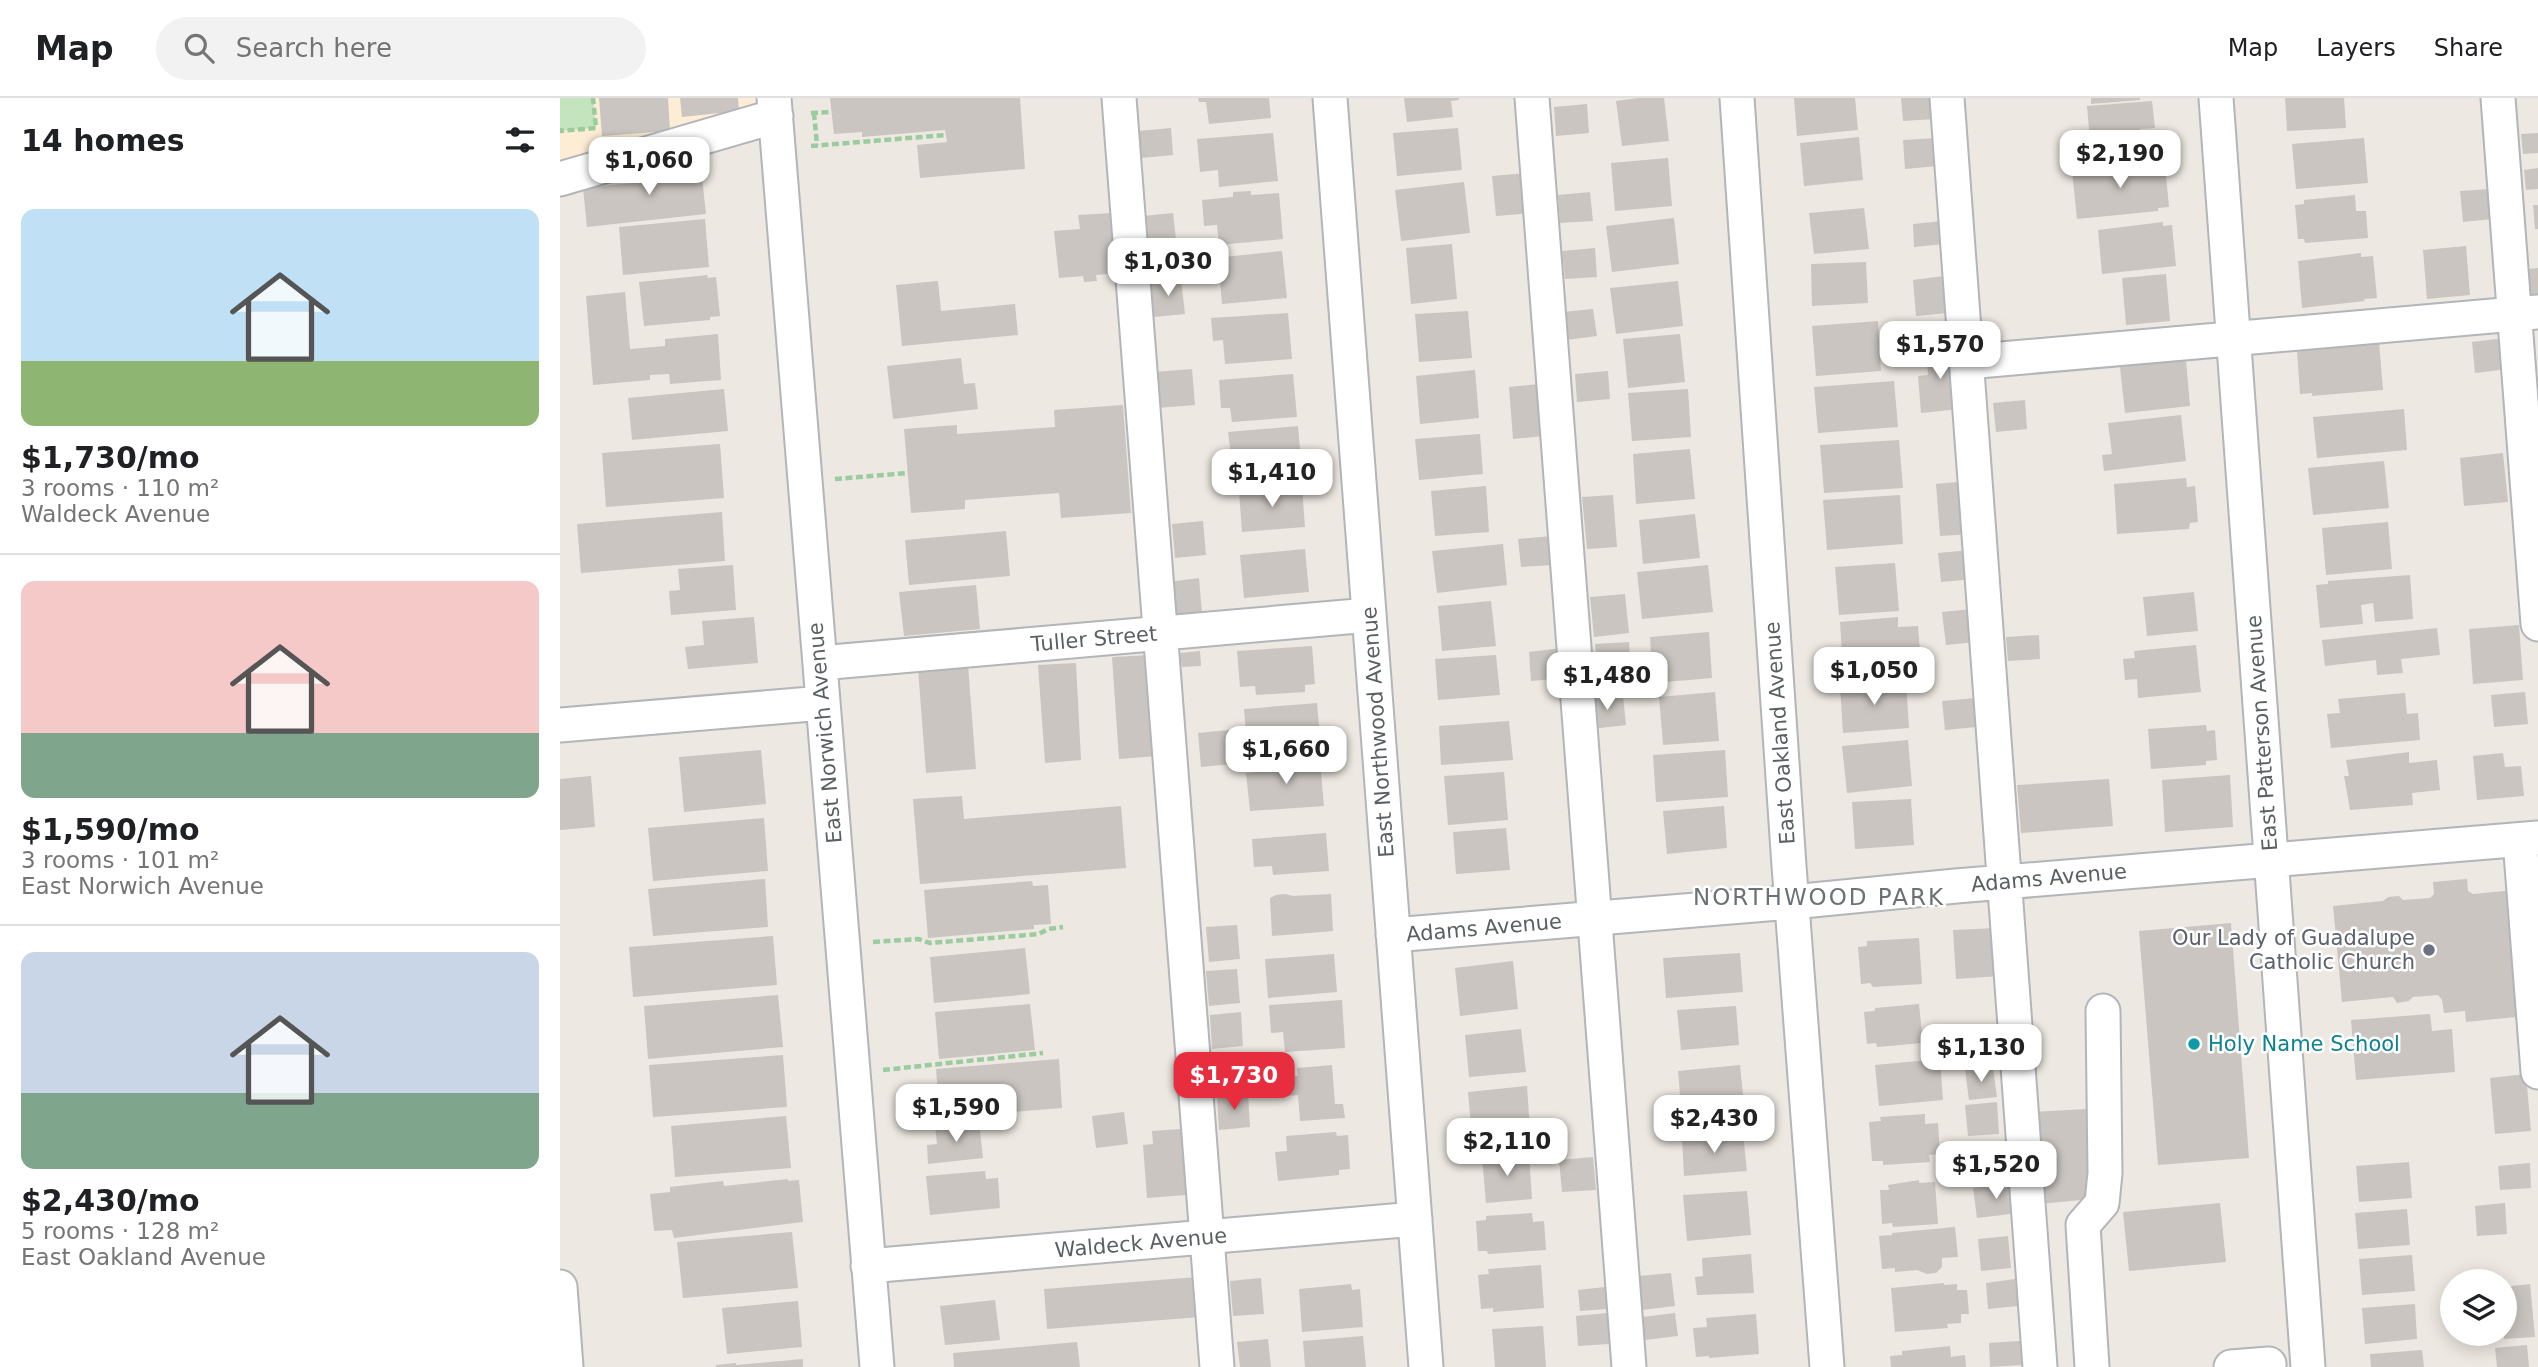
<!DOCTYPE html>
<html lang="en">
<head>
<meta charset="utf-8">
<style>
	:root { --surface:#fff; --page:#f2f2f2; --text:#202124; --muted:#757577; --line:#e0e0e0; --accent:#e72d3e }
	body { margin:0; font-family:"DejaVu Sans",sans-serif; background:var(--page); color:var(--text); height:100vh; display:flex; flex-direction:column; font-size:26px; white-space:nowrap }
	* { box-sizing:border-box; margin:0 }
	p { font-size:23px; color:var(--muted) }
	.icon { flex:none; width:38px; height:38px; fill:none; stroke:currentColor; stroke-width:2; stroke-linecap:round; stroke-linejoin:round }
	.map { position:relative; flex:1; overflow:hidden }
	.details { display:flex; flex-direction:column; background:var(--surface); width:560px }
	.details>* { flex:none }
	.buttons { position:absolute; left:1880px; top:1171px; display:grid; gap:14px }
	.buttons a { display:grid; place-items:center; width:77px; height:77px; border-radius:50%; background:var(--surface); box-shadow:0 4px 18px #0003; font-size:35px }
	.price { position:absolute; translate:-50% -60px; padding:0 16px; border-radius:14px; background:#fff; color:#222; font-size:23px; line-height:46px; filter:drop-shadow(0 2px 4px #0008) }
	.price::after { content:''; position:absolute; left:50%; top:42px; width:21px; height:16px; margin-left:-10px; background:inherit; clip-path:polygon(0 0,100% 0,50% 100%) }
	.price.on { background:var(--accent); color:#fff }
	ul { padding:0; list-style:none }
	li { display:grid; align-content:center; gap:14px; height:371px; padding:0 21px }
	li+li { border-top:2px solid var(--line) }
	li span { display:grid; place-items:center; height:217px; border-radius:14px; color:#555 }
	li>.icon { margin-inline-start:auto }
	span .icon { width:126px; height:126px; fill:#fffc; stroke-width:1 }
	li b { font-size:30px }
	h2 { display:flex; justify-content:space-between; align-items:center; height:84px; padding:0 21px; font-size:30px }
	header { display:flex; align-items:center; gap:42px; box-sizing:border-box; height:98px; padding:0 35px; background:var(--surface); border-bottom:2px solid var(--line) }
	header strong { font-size:33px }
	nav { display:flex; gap:38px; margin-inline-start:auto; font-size:24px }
	.search { width:490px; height:63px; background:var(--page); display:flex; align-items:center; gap:18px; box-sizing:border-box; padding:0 24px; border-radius:38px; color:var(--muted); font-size:26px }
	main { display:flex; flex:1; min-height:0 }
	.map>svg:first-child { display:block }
	.commercial { fill:#fdedd5 }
	.green { fill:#c4e4bd }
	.building { fill:#cac5c0 }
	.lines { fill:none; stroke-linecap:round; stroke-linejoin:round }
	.minor-casing { stroke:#b2b5b9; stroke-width:37 }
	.path { stroke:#9bcca0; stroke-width:4.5; stroke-dasharray:7 3.5; stroke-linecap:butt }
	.minor { stroke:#fff; stroke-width:33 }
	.worship-dot { fill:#6b7280; stroke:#fff; stroke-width:2.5 }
	.culture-dot { fill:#0f9aa8; stroke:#fff; stroke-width:2.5 }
	.labels { text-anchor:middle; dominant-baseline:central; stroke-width:5; stroke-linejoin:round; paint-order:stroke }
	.street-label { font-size:21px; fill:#5a5f62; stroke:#fff }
	.worship-label { font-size:21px; fill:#5b616d; stroke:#fff; text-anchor:end }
	.culture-label { font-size:21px; fill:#0d838f; stroke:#fff; text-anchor:start }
	.neighbourhood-label { font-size:23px; letter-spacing:2px; fill:#6b7174; stroke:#fff }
</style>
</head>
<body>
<header>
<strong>Map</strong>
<div class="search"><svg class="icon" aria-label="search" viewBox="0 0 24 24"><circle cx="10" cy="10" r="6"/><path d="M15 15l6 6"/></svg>Search here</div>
<nav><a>Map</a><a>Layers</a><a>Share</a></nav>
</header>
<main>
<section class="details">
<h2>14 homes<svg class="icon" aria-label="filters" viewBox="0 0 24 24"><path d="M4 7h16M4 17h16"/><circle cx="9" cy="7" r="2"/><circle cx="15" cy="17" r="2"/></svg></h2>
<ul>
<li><span style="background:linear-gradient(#bfe0f5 70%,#8fb573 0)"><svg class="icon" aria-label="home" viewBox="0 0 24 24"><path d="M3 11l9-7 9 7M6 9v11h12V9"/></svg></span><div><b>$1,730/mo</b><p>3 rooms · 110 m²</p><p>Waldeck Avenue</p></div></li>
<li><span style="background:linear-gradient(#f6c9c9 70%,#7fa58c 0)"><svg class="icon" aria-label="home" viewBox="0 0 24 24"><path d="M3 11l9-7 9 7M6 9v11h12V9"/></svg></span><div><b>$1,590/mo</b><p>3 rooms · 101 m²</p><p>East Norwich Avenue</p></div></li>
<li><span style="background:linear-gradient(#c9d6e8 65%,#7fa58c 0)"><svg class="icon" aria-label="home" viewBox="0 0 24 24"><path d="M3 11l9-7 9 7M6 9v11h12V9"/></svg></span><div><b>$2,430/mo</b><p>5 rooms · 128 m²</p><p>East Oakland Avenue</p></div></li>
</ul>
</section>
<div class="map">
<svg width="1978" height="1269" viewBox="0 0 1978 1269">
	<rect width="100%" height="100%" fill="#ede8e1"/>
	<path class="commercial" d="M0,0H214L0,81Z"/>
	<path class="green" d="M0,0H33L36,30L0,33Z"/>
	<path class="building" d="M39,0H108L110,33L42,38Z
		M120,0H178L179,13L122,19Z
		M270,0H460L465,71L360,80L357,47L387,44L385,32L302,39V34L274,36Z
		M638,0H709L711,20L649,26L646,4H639Z
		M844,0H899V2L891,3L893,19L847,24Z
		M1078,0H1104L1109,43L1062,48L1056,3Z
		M1234,0H1295L1298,32L1237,38Z
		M1341,0H1373L1375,21L1343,23Z
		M1531,0H1580V2L1531,6Z
		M1725,0H1784L1786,30L1727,33Z
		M1592,3L1595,30L1580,31L1582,49L1531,54L1527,8Z
		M1027,6L1029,35L996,38L994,9Z
		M611,30L613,57L581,60L578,33Z
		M898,30L902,72L837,78L833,35Z
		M713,35L718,83L659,89L658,72L640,74L637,41Z
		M1978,35V55L1963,56L1961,36Z
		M1299,39L1303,82L1244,88L1240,45Z
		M1376,40L1378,68L1345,71L1343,42Z
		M1804,40L1808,85L1736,91L1732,46Z
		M1108,60L1112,108L1055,113L1051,65Z
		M140,61L146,116L27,129L23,90L102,82L101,65Z
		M1596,64V68L1605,67L1609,109L1598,110V113L1517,121L1512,73Z
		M1978,70V91L1966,92L1964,72Z
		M967,75L971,115L936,118L932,78Z
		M904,84L910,135L841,143L835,92Z
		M1930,91L1932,121L1903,124L1900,93Z
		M691,93V97L719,95L723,141L659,147L657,127L644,128L642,102L673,99V94Z
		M1030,94L1033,123L1000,125L998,97Z
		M1795,97L1796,113H1806L1808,140L1745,145L1744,141H1738L1735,107L1744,106V102Z
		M1973,107H1978V131H1975Z
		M1304,110L1309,151L1254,156L1249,115Z
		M551,115L557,175L536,177L537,183L524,184L523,178L499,180L494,133L520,131L518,117Z
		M613,115L617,150L587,153L583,118Z
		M1114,120L1119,166L1052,174L1046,128Z
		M145,121L149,169L63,177L59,129Z
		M1382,123L1384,146L1354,149L1353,126Z
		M1603,124V128L1612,127L1616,168L1542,176L1538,132Z
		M892,146L897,201L851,206L846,150Z
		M1906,148L1910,197L1867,201L1863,152Z
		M1035,150L1037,179L1005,181L1002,153Z
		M722,153L727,200L662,206L660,182L647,183L645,161Z
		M1801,155V159L1813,158L1817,200L1804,201L1805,203L1742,210L1738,163Z
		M1306,164L1308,205L1252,208L1251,166Z
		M1978,170V202H1971L1967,171Z
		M1606,176L1610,223L1566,227L1562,180Z
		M148,177L147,180L156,179L160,218L150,219V222L84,228L79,184Z
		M1384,178L1388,215L1356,218L1353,182Z
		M621,181L625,216L594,219L590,184Z
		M378,183L381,213L455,206L458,237L342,248L336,187Z
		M1118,183L1123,228L1056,236L1050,190Z
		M65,194L70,251L105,248V241L158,236L161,282L110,286L109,276L90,277V282L33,287L26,198Z
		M1033,211L1037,238L1006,242L1003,214Z
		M908,213L912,260L859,264L855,216Z
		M728,215L732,261L665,266L663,242L653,243L651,220Z
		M1318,223L1321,273L1256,278L1252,228Z
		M1120,236L1125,284L1068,290L1063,241Z
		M1945,240L1948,271L1915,275L1912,244Z
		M1819,244L1823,292L1752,298V295L1740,296L1737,253H1748V249Z
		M1394,247L1400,311L1361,315L1358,278L1368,277L1366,249Z
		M401,260L404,286L415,285L418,311L333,321L327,268Z
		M1626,262L1630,308L1565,315L1560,269Z
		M632,271L635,307L597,310L594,274Z
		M915,272L919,320L860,326L856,278Z
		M1048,273L1050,301L1017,304L1015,276Z
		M733,276L737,319L672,324L670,310H661L659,282Z
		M1334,283L1338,329L1258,335L1254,289Z
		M979,286L984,338L953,341L949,289Z
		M164,291L168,333L72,342L68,300Z
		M1128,291L1131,339L1072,343L1068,295Z
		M1465,302L1467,331L1436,334L1433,305Z
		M563,307L571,415L501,420L499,395L405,402V411L351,415L344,331L397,327V336L495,329L494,312Z
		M1844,311L1847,352L1757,360L1753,319Z
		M1621,317L1626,363L1544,373L1542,357L1552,356L1548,325Z
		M738,328L742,374L683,379L681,356L671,357L668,334Z
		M920,336L923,376L859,382L855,341Z
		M1339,342L1343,390L1264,395L1260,347Z
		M160,346L164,400L46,409L42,355Z
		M1130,351L1135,401L1076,406L1073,356Z
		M1943,355L1948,404L1904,408L1900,360Z
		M1824,363L1829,410L1753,417L1748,370Z
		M1626,380L1627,389L1635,388L1638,424L1630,425L1629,431L1557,436L1554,386Z
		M1407,383L1411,436L1380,438L1376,386Z
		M926,388L929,434L875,438L871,393Z
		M742,389L745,429L682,434L679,393Z
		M1053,397L1057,449L1027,451L1022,399Z
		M1340,397L1343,446L1267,452L1263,402Z
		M162,414L165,463L21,475L17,426Z
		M1135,416L1140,460L1083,466L1079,422Z
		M643,423L646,457L615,460L612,426Z
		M1828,424L1832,471L1766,477L1762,430Z
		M446,433L450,478L349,487L345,442Z
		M992,438L994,467L961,469L958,441Z
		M943,446L947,487L877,495L872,453Z
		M745,451L749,494L684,500L680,457Z
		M1411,452L1414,481L1381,484L1378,455Z
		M1335,465L1339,513L1279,517L1275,469Z
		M173,467L176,512L111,517L109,493L120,492L118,471Z
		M1148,467L1153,514L1082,521L1077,474Z
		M1850,477L1853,521L1815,524L1813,505L1801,507L1803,526L1760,530L1756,487L1768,486V483Z
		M639,480L642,515L612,519L608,484Z
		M416,487L420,531L344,538L339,494Z
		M1634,494L1638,533L1587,538L1583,499Z
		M1065,496L1069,535L1034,539L1030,499Z
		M931,503L936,548L882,553L878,508Z
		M1412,511L1416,544L1386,547L1382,514Z
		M194,519L198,565L128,571L125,549L144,547L142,523Z
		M1338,519V529L1358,528L1361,565L1283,571L1280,524Z
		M1959,527L1963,582L1913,586L1909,531Z
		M1877,530L1880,557L1841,561L1843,575L1817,577L1816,562L1765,568L1762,542Z
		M1149,534L1152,580L1093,585L1090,539Z
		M1479,537L1480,561L1448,563L1446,539Z
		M1069,544L1071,572L1038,575L1035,546Z
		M1636,547L1641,594L1578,600L1577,581L1565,582L1563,561L1575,560L1574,553Z
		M752,548L755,586L745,587V594L696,597L695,588L680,589L677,553Z
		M1003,550L1006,580L971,583L969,554Z
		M640,553L641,568L622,569L620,555Z
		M590,557L597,658L559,661L552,559Z
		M936,557L940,597L878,602L875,561Z
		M516,565L521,662L485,665L478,567Z
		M408,567L416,671L366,675L358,571Z
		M1346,584L1349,630L1283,635L1280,588Z
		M1155,594L1159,643L1103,647L1099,599Z
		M1965,594L1968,626L1934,629L1931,597Z
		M1845,595L1847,616L1858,615L1860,642L1771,650L1767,616L1780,615L1778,601Z
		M1063,598L1066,627L1032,631L1029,601Z
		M1415,600L1417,629L1385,632L1382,603Z
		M757,605L761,651L694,656L693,633L686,634L684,611Z
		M949,623L953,662L881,667L879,628Z
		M1646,627L1647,633L1655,632L1657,662L1646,663V667L1591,671L1588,631Z
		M669,632L672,666L641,669L638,635Z
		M1348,642L1352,688L1287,695L1282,648Z
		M201,652L206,706L124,714L119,659Z
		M1165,652L1168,699L1096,704L1093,657Z
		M1849,654V665L1877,662L1880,692L1852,695L1853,707L1790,712L1784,678H1789L1786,662Z
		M1943,655L1945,669L1961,668L1964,698L1917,702L1913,658Z
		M760,663L764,708L690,713L686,675L697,674L696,667Z
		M944,674L948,722L888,727L884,678Z
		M1670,677L1673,729L1605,734L1602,682Z
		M31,678L35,729L0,732V681Z
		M1549,681L1553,728L1461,735L1457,687Z
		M402,698L404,721L561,708L566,770L360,786L353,701Z
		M1351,701L1354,747L1295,751L1292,704Z
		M1164,708L1167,750L1107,756L1103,713Z
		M204,720L208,773L93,783L88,730Z
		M946,730L950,772L896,776L893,734Z
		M766,735L769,773L713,777L712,768L694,769L692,741Z
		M205,781L208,829L93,838L88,791Z
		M1907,781L1908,793L1913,796L1955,792L1966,918L1906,924L1905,913L1884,915L1882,902L1878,897L1853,899L1849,903L1837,905L1833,899L1782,904L1773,808L1823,803L1828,799L1839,798L1843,802L1870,800L1874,796L1873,784Z
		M472,783L473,788L488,787L491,826L474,827V831L368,840L364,792Z
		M725,796L733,798L771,796L773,833L712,838L710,800L716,797Z
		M1671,825L1689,1060L1598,1067L1579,833Z
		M677,827L680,861L649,864L646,829Z
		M1436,830L1440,878L1396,881L1393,832Z
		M213,838L217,887L73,899L69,849Z
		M1359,840L1362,886L1313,889L1310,885L1301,886L1298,849L1307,848V843Z
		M465,850L470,896L374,905L370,859Z
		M1180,855L1183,894L1106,900L1103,860Z
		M774,856L777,894L708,900L705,861Z
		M953,863L958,911L900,918L895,870Z
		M677,871L680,905L649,908L646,873Z
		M218,897L223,949L88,961L84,908Z
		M782,902L785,950L725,954L723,934L711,935L709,907Z
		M470,906L475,952L379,961L375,914Z
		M1359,906L1363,945L1317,949L1316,945L1307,946L1304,914L1315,913V910Z
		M1176,908L1179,947L1121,952L1117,912Z
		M681,914L683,948L652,951L650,917Z
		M1870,916L1872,933L1892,931L1895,974L1796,982L1791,922Z
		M961,931L966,974L909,979L905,937Z
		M223,957L227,1009L93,1019L89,967Z
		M499,961L502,1010L380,1020L376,971Z
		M1380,961L1383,1002L1319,1008L1315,967Z
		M772,967L775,1006H783L785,1020L740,1023L738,997L728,998L726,979L738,978L737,970Z
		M1180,967L1184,1007L1134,1012V1006L1121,1007L1118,973Z
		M1433,969L1437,999L1409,1002L1405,972Z
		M1966,976L1971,1033L1935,1036L1930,980Z
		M967,988L970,1032L912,1039L908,994Z
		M688,995L690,1029L659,1032L657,998Z
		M1437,1004L1439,1036L1408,1038L1405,1007Z
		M1527,1011L1532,1101L1479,1106L1473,1014Z
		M564,1014L568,1046L536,1050L532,1018Z
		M1365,1016V1026L1378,1025L1380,1056L1369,1057L1370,1064L1323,1067V1063H1312L1309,1024L1321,1023L1320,1019Z
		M226,1018L231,1070L115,1079L111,1028Z
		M419,1024L423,1060L368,1066L367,1047L377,1046L375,1028Z
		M621,1031L626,1097L587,1100L583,1047L593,1046L592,1033Z
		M776,1034L777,1038L788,1037L790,1071L779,1072V1077L718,1083L715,1054L727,1053L726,1038Z
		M1183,1035L1187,1073L1124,1078L1122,1041Z
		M969,1056L972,1101L926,1105L922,1059Z
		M1033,1059L1036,1092L1002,1094L999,1062Z
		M1849,1064L1852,1100L1799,1104L1796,1068Z
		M1970,1065L1971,1090L1940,1092L1938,1068Z
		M425,1073L426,1081L438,1080L440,1110L370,1117L366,1078Z
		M228,1081V1083L239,1082L243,1124L114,1140L112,1132L94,1133L90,1096L110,1094V1089L163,1083L164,1088Z
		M1359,1082V1085L1375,1084L1378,1126L1333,1129L1332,1125L1322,1126L1320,1092H1329L1328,1087Z
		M1454,1085L1459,1115L1417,1120L1413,1090Z
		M1187,1093L1191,1137L1127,1143L1123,1097Z
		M1660,1105L1666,1164L1569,1173L1563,1114Z
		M1945,1105L1947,1136L1917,1138L1915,1108Z
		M1847,1111L1850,1147L1798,1151L1795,1115Z
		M972,1115L973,1124L984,1123L986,1152L928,1156L927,1153H918L916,1123L926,1122V1118Z
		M1395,1129L1398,1159L1382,1160V1169L1376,1175L1367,1176L1357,1172L1335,1174V1170L1322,1171L1319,1138L1332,1137V1135Z
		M232,1134L238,1190L123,1200L117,1144Z
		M1448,1138L1451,1170L1421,1173L1418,1141Z
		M1191,1156L1194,1195L1137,1197L1135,1179L1143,1178L1142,1160Z
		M1852,1157L1855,1193L1802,1197L1799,1161Z
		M981,1167L984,1210L933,1214V1210L921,1211L918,1177L929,1176L928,1171Z
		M1111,1175L1115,1208L1082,1212L1079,1178Z
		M637,1179L640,1219L487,1231L484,1191Z
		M701,1180L704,1216L673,1218L670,1183Z
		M1455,1181L1458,1208L1428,1211L1426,1185Z
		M1384,1185V1187L1397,1186V1192H1407L1409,1216H1401V1225L1387,1226L1388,1230L1335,1234L1331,1190Z
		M791,1186L792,1192L800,1191L803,1229L742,1234L739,1191Z
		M1970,1186L1975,1239L1944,1241V1189Z
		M1045,1189L1047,1211L1020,1213L1018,1192Z
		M435,1202L440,1242L385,1247L380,1208Z
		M238,1203L242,1249L167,1256L162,1210Z
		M1855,1206L1857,1241L1805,1246L1802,1210Z
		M1047,1215L1049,1246L1018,1248L1016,1218Z
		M1115,1215L1118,1238L1085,1242L1082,1219Z
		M1196,1216L1199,1256L1149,1260V1258L1136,1259L1133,1230L1147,1229L1146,1220Z
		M983,1228L986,1269H935L932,1231Z
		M803,1238L806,1269H745L743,1243Z
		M708,1241L711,1269H680L677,1244Z
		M1460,1243L1462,1267L1430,1269L1429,1245Z
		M517,1244L520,1269H394L393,1255Z
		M1967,1247L1969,1269H1937L1935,1250Z
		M1390,1248L1391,1259L1405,1257L1406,1269H1331L1330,1258L1342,1257V1253Z
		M1862,1252L1864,1269H1811L1810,1256Z
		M243,1261V1269H156V1267L176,1265V1267Z"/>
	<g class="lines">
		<g class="minor-casing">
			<path id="minor" d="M214,0L317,1269
				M559,0L657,1269
				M770,0L866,1269
				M972,0L1069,1269
				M1177,0L1229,768L1267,1269
				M1387,0L1480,1269
				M1656,0L1748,1269
				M1938,0L1978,526
				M0,81L216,18
				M1407,264L1978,214
				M260,565L809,517
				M0,627L263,605
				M1960,742L1978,974
				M833,837L1232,804L1396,788L1978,740
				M308,1168L855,1121
				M0,1189L6,1269
				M1532,1269L1523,1127L1542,1105L1545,1075L1543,913
				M1671,1269L1709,1266"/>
		</g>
		<path class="path" d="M251,15L271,14
			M254,15L257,47
			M0,30V33L36,30L33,0
			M251,48L386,37
			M275,381L348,375
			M313,844L358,841L370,845L479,836L488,831L503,829
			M323,972L483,955"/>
		<use href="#minor" class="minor"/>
	</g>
	<circle class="worship-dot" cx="1869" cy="852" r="7"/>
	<circle class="culture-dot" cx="1634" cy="946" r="7"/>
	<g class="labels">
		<g class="street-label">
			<text transform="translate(534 541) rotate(-5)">Tuller Street</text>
			<text transform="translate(818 634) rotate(-94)">East Northwood Avenue</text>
			<text transform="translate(265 635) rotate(-95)">East Norwich Avenue</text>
			<text transform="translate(1220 635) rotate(-94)">East Oakland Avenue</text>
			<text transform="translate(1702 635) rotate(-94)">East Patterson Avenue</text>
			<text transform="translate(1489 780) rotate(-5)">Adams Avenue</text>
			<text transform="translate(924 830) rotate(-5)">Adams Avenue</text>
			<text transform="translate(581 1145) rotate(-5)">Waldeck Avenue</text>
		</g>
		<g class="worship-label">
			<text x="1855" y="840">Our Lady of Guadalupe<tspan x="1855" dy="24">Catholic Church</tspan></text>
		</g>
		<g class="culture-label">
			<text x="1648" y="946">Holy Name School</text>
		</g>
		<g class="neighbourhood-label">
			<text x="1259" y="799">NORTHWOOD PARK</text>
		</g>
	</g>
</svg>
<div class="buttons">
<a><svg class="icon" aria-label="layers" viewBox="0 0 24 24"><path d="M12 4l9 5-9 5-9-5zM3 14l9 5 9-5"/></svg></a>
</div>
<b class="price" style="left:1560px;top:92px">$2,190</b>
<b class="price" style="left:89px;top:99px">$1,060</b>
<b class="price" style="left:608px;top:200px">$1,030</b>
<b class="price" style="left:1380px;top:283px">$1,570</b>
<b class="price" style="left:712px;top:411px">$1,410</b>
<b class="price" style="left:1314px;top:609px">$1,050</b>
<b class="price" style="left:1047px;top:614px">$1,480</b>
<b class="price" style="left:726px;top:688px">$1,660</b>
<b class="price" style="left:1421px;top:986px">$1,130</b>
<b class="price on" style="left:674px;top:1014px">$1,730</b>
<b class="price" style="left:396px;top:1046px">$1,590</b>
<b class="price" style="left:1154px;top:1057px">$2,430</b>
<b class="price" style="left:947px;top:1080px">$2,110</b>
<b class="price" style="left:1436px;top:1103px">$1,520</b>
</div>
</main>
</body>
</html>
